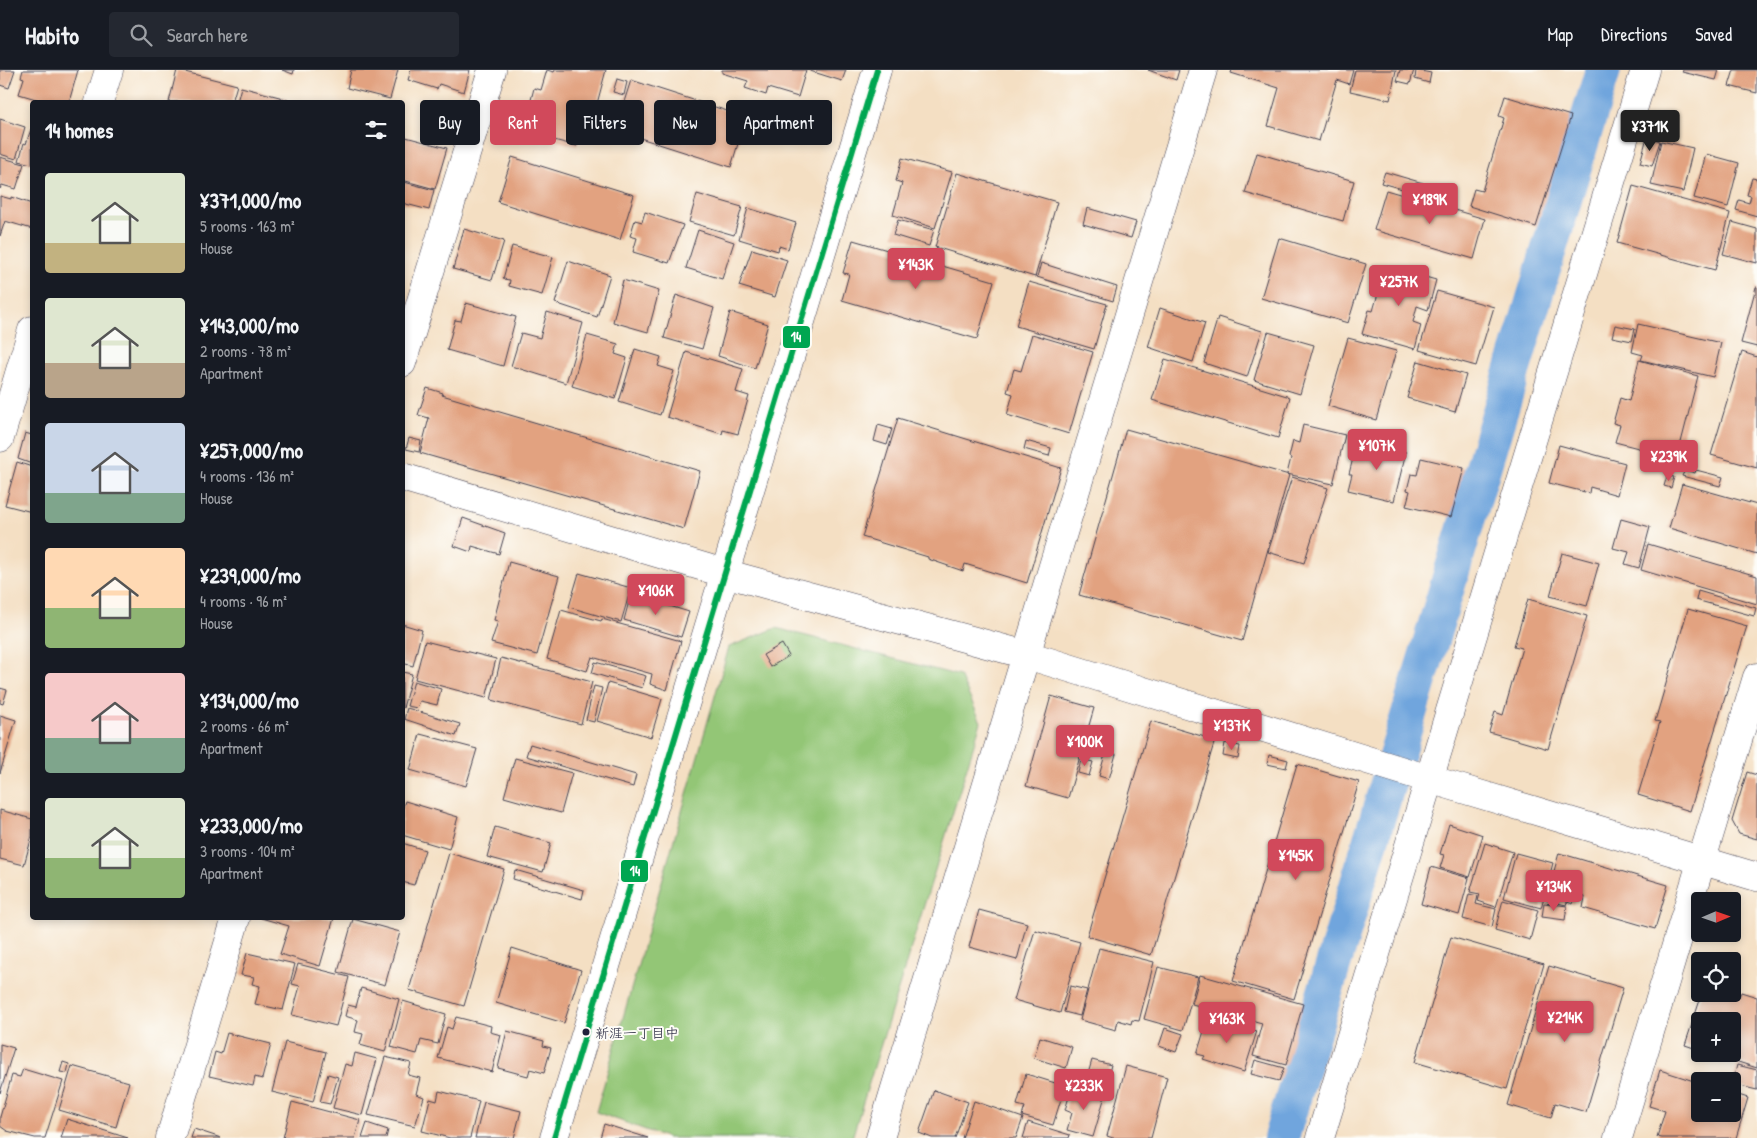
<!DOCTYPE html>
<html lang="en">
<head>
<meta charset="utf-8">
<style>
	:root { --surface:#171b24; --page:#242831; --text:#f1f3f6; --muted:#9ea1a6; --line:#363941; --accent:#d1495b }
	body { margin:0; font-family:"Patrick Hand","Klee One",sans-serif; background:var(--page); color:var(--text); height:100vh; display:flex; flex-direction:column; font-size:19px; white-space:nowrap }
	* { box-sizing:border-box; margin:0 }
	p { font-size:16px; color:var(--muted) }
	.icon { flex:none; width:28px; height:28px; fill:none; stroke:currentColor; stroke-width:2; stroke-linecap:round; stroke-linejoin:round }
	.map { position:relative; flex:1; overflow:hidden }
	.details { position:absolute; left:30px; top:30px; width:375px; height:820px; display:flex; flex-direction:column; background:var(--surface); border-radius:5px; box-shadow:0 2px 8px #0003 }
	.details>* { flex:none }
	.guide { position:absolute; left:420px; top:30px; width:475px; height:45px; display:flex; gap:10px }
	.needle { width:32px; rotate:88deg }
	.buttons { position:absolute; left:1691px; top:822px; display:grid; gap:10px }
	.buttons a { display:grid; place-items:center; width:50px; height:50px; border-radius:5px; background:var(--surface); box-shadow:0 2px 8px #0003; font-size:25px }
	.price { position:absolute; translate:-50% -42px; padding:0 11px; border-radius:5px; background:var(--accent); color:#fff; font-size:16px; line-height:32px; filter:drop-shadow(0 1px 2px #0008) }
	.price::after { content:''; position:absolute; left:50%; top:30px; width:15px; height:11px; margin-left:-8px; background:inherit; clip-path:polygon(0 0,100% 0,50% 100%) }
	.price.active { background:#222; color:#fff }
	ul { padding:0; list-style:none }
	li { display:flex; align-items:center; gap:15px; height:125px; padding:0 15px }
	li span { display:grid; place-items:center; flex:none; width:140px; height:100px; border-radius:5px; color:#555 }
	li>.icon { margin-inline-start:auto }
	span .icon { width:60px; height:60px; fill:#fffc; stroke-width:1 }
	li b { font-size:21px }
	h2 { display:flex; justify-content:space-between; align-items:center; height:60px; padding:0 15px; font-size:21px }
	.tag { padding:0 18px; border-radius:5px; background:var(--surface); box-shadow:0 2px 8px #0003; font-size:18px; line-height:45px }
	.tag.active { background:var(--accent); color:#fff }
	header { display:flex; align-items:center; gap:30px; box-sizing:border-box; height:70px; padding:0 25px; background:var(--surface); border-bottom:1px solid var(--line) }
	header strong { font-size:24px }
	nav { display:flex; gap:28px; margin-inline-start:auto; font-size:18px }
	.search { width:350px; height:45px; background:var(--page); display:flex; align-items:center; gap:12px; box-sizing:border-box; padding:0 18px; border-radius:5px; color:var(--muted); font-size:19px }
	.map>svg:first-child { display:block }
	.green { fill:#93c676; stroke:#5a7458 }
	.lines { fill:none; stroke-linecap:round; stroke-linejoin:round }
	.canal { stroke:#70a5dd; stroke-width:36 }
	.building { fill:#e2a280 }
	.minor-casing { stroke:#423e4f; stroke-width:29 }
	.minor { stroke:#fff; stroke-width:28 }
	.bus-1-casing { stroke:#fdfcf7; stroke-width:10 }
	.bus-1 { stroke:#00a651; stroke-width:6 }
	.bus-dot { fill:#22223b; stroke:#fdfcf7; stroke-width:2 }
	.labels { text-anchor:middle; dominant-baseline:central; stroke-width:4; stroke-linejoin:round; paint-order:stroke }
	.bus-label { font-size:14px; fill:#22223b; stroke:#fdfcf7; text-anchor:start }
	.line-badge { stroke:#fdfcf7; stroke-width:2 }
	.badge-label { font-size:14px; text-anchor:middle; font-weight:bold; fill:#fff }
</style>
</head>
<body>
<header>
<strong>Habito</strong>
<div class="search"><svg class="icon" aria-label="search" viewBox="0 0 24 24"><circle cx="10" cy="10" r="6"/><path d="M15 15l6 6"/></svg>Search here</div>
<nav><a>Map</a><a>Directions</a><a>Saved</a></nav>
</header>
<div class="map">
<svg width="1757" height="1068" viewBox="0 0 1757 1068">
	<rect width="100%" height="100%" fill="#fdfcf7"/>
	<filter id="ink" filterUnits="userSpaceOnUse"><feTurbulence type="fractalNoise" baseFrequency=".02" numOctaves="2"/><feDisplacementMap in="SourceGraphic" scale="10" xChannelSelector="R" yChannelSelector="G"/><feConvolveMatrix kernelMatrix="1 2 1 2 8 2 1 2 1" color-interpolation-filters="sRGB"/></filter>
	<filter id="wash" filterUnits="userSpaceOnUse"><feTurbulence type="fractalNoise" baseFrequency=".0096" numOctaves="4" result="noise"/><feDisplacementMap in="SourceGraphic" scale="20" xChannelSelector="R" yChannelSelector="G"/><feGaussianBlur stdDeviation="1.12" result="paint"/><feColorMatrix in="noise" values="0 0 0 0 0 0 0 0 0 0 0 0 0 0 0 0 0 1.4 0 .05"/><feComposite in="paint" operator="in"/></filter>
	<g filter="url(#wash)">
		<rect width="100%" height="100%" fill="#f4dfc3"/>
		<path class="green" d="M776,558L960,606L981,652L852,1068H668L596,1042L729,577Z"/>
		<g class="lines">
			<path class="canal" d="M1281,1068L1603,0"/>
		</g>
		<g id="blocks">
			<path class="building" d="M0,0H15L9,18L0,15Z
				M23,0H78L69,32H46L19,24L24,8L21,7Z
				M177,0L237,15L232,32H169Z
				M282,0H294L293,4Z
				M351,0H398L390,29L347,18Z
				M411,0H470L464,22L439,14L437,19L408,10Z
				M547,0L554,2L555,0H606L590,60L581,58L577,76L523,62L534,18L541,20Z
				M722,0H806L798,27L768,18L766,25L745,18L748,11L722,3Z
				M807,0H846L842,11Z
				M1148,0H1179L1176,10Z
				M1232,0H1353L1349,14L1337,10L1319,71L1268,56L1279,18L1231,3Z
				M1355,0H1396L1390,30L1350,21Z
				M1400,0H1414L1410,14L1397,11Z
				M1416,0L1431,3L1429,13L1415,9Z
				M1683,0H1719L1716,10L1682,2Z
				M1734,0H1757V23L1729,16Z
				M617,9L627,12L624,25L613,22Z
				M631,10L746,47L731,97L615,60Z
				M241,17L287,29L286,32H237Z
				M1505,26L1571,46L1536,157L1469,136L1474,119L1482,121L1504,48L1499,46Z
				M606,39L619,42L616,56L602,53Z
				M0,49L25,57L16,89L0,84Z
				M31,59H32V94L19,91L24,73L26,74Z
				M402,66L447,78L435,119L402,110Z
				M1647,67L1660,71L1652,96L1640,93Z
				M1661,71L1693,78L1683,122L1651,115Z
				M1257,83L1354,111L1343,151L1245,123Z
				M1706,84L1739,93L1728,137L1694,128Z
				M0,87L24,94L16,119L2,115L0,119Z
				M512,87L634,125L620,170L498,132Z
				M902,88L952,102L935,158L893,145L902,113L896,111Z
				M1385,102L1423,113L1420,124L1381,113Z
				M957,103L1057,132L1035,207L935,177Z
				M1752,108L1757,109V146L1736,140L1739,130L1749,133L1751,126L1747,125Z
				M404,112L434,120L429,140L402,133Z
				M1633,116L1730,143L1715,200L1617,173Z
				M1386,120L1485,149L1474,189L1374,160Z
				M697,124L742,137L734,165L689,152Z
				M0,126L11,129V127L32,134V159L5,151L0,166Z
				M748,138L796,153L788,179L779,176L778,181L739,169Z
				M1087,138L1136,152L1131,168L1083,154Z
				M645,142L683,155L669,193L633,182L637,168L630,166L635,150L642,152Z
				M898,150L934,160L929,176L893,165Z
				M1732,152L1757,159V193L1723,184Z
				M464,159L504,171L492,210L453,199Z
				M698,160L734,172L722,209L686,198Z
				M1279,168L1366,194L1348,253L1261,228Z
				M853,170L994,211L977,269L842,230L849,204L843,203Z
				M512,176L553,187L542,225L509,216L510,210L503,209Z
				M752,179L787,190L775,227L739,216Z
				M568,191L610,205L597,247L555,233Z
				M1041,193L1117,217L1113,231L1037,207Z
				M1386,196L1436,210L1428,240L1417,236L1413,252L1421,255L1415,279L1362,264L1369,240L1373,241Z
				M623,210L659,221L648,262L613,252Z
				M1029,212L1107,234L1094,279L1016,256Z
				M1756,217H1757V277L1741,273Z
				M1437,221L1494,237L1476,296L1419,280Z
				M676,225L714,238L702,279L664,268Z
				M466,233L516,247L503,296L447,280L455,250L461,251Z
				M1160,238L1205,253L1193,292L1148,277Z
				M547,242L583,253L566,313L511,296L521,263L540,268Z
				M730,242L768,254L755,298L718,286Z
				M1218,247L1262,261L1247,307L1204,293Z
				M1638,254L1721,273L1713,307L1641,290L1643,285L1632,282Z
				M1615,255L1635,259L1632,271L1612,267Z
				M1268,262L1314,275L1300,324L1254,310Z
				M1032,264L1093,282L1069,364L1007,345L1013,324L1007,322L1014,299L1021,301Z
				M587,265L618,274L615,284L627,288L615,329L572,316Z
				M1348,268L1396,281L1376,350L1328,336Z
				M635,279L661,287L658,296L674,301L660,345L619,332Z
				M686,282L743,299L736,322L749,326L738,364L723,360L722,364L667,347Z
				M1742,282L1757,287V398L1711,385Z
				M1165,289L1290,327L1278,368L1152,330Z
				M1639,290L1698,306L1677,388L1615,372L1620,355L1613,353L1620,328L1629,331Z
				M1418,291L1466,305L1455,342L1407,328Z
				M427,318L443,323L442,325L700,401L684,459L420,383L429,348L418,345Z
				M898,348L1061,398L1027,513L965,494L963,501L928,489V487L862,467Z
				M878,355L892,359L887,375L874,371Z
				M1303,355L1345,365L1333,414L1287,404L1291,388L1289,387L1293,371L1299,373Z
				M1126,359L1289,405L1242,571L1079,525Z
				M25,363L32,365V394L18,389Z
				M409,368L421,371L419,382L406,379Z
				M1026,371L1051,378L1049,386L1024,379Z
				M1364,371L1406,382L1394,431L1348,420L1352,404H1349L1353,388L1359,389Z
				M1559,375L1625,393L1617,425L1590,417L1589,423L1549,413Z
				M1421,388L1464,398L1451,447L1406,436L1410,421L1407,420L1411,404L1417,405Z
				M17,392L32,397V442L5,435Z
				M1685,400L1695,403L1696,400L1723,407L1720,416L1682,406Z
				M1667,406L1674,407L1671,418L1664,416Z
				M1292,407L1328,418L1304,493L1268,482Z
				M1682,414L1757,435V484L1669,458Z
				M463,448L505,463L499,484L472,476L471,482L454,476Z
				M1621,449L1650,457L1639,498L1625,494L1629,482L1613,478Z
				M1648,474L1757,506V534L1641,500Z
				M1562,483L1599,493L1587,536L1550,526Z
				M509,492L559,506L537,585L491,573L498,551L494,550Z
				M579,503L631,518L621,552L569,537Z
				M1698,521L1756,538L1754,546L1696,530Z
				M631,524L689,542L681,567L624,550Z
				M1528,529L1587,546L1548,679L1489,662L1495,642L1503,645L1522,578L1514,576Z
				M1688,539L1747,556L1690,741L1638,725L1660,652L1655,651Z
				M561,540L601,551L602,549L681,571L667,620L650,614L652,604L592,587L587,601L547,589Z
				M402,554L422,560L413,596L402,593Z
				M425,571L496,589L486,628L415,609Z
				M782,574L789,586L770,597L763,585Z
				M501,588L592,612L581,654L491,630Z
				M595,592L646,606L642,618L592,603Z
				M402,602L412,604L403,638H402Z
				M414,611L441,619L437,635L420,631L417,638L407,636Z
				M608,613L662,629L651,667L597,651Z
				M594,616L602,618L594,652L586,650Z
				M0,618L7,620L3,634L0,633Z
				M1051,626L1094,638L1068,728L1026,716Z
				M407,638L460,654L456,666L404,649Z
				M0,645L16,650L0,703Z
				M1151,651L1215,670L1151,885L1087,866Z
				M420,664L477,679L466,716L410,700Z
				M1225,673L1240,676L1238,689L1223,686Z
				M530,674L636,705L633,717L526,686Z
				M1106,681L1116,684L1109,709L1099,706Z
				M1269,685L1288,690L1286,698L1267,694Z
				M515,688L572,703L561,743L504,727Z
				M1081,689L1093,692L1089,706L1078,703Z
				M1297,694L1359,712L1294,929L1233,911Z
				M1747,702L1757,705V769L1739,764L1732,751Z
				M405,731L458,747L449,779L402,765V740Z
				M0,740L32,749V766L24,795L0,789Z
				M1449,754L1483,765L1470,807L1440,798L1444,785L1440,784Z
				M495,757L551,773L543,802L487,787Z
				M402,773L425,780L414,815L402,812Z
				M1485,773L1513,782L1496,837L1478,831L1480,824L1470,822Z
				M449,783L504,799L464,936L409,920Z
				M1516,783L1553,793L1541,838L1504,828Z
				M1559,783L1668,815L1655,859L1583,838L1585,827L1576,824L1573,834L1567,832L1566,835L1546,830Z
				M1431,797L1469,808L1459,845L1421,834Z
				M515,800L584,820L582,829L513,809Z
				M1469,824L1478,826L1476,834L1496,839L1492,857L1463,849Z
				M1503,830L1538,840L1530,870L1495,860Z
				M1544,833L1567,836L1565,850L1542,847Z
				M979,840L1027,853L1017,890L969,877Z
				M261,848H334L320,896L280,884L289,856Z
				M353,849L400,862L385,915L338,902Z
				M1035,860L1080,872L1060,943L1014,930Z
				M1451,867L1544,894L1507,1019L1415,992Z
				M512,878L581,900L564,953L496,933Z
				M1099,878L1154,892L1139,951L1132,950L1131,954L1118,950L1116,960L1080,950Z
				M247,883L295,894L283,940L255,934L260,916L252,914L254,907L241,905Z
				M298,894L349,907L336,956L292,945L300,916L292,914Z
				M1549,896L1623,918L1586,1042L1555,1033L1551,1048L1508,1035Z
				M1158,897L1198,907L1183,960L1144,949Z
				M1200,905L1303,934L1286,995L1253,986L1262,953L1192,934Z
				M1070,916L1087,920L1080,946L1064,942Z
				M361,918L399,929L385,982L360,975L363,964L355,962L358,950L345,946L348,935L356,937Z
				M1741,922L1757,927V998L1713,984H1732V951H1700V980L1685,975L1702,924H1728L1739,927Z
				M403,931L446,944L438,974L421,970L417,984L391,977Z
				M456,947L491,956L490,962L501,965L492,1002L438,988L447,957L452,959Z
				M1208,948L1215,950V948L1257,961L1244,1002L1203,989L1205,986L1197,984Z
				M1165,958L1183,964L1176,982L1159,976Z
				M507,961L544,971L543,976L551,978L544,1003L530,999L528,1006L498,998Z
				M227,963L271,974L262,1009L255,1007L253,1016L209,1006L215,982L221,984Z
				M1040,967L1072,977L1066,998L1034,988Z
				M285,972L326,982L313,1032L272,1022Z
				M0,974L14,978L0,1023Z
				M355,983L377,989L362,1045L333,1038L345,994L352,996Z
				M385,987L411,993L408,1005L420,1008L416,1024L424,1027L415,1056L368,1045Z
				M1092,990L1111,995L1105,1016L1086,1011Z
				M1255,990L1284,998L1279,1011L1251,1004Z
				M63,992L69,994L67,1003L60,1002Z
				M1737,995L1757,1000V1020L1732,1014Z
				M72,996L129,1012L116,1057L59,1040Z
				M1126,996L1167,1007L1151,1068H1113L1107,1066Z
				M23,999L63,1011L45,1068H35L7,1061L0,1056V1047L12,1005L20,1007Z
				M1660,1000L1700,1013V1044H1732V1023L1748,1028L1736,1068H1662L1657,1067L1665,1041L1649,1036Z
				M328,1004L338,1007L330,1034L320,1032Z
				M1026,1004L1065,1016L1053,1055L1022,1046L1025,1037L1017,1035Z
				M1072,1017L1105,1026L1093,1067L1067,1060L1072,1043L1065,1040Z
				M934,1020L968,1032L955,1068H932L919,1063Z
				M439,1021L479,1031L470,1068H450L422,1061L430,1029L437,1031Z
				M974,1031L1023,1048L1016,1068H962Z
				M292,1032L360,1050L355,1068H283Z
				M484,1032L521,1041L514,1068H475Z
				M67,1049L128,1068H61Z
				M1028,1052L1070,1065L1069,1068H1023Z
				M367,1053L388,1060L386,1068H362Z
				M604,1054L648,1068H600Z
				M194,1059L221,1068H191Z"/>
		</g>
	</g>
	<g filter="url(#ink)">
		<use href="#blocks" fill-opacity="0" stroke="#423e4f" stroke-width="1"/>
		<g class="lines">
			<g class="minor-casing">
				<path id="minor" d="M99,32L109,0
					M402,293L492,0
					M0,368L32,260
					M402,407L724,503L1027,585L1429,709L1757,807
					M170,1068L236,848
					M554,1068L877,0
					M880,1068L1203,0
					M1320,1068L1645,0
					M1618,1068L1757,607"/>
			</g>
			<use href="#minor" class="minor"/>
			<g class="bus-1-casing">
				<path id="bus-1" d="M554,1068L877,0"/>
			</g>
			<use href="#bus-1" class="bus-1"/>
		</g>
	</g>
	<circle class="bus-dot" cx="586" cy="962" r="4.5"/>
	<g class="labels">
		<g class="bus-label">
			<text x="595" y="962">新涯一丁目中</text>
		</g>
	</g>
	<g class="line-badge">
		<rect x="782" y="255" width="29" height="24" rx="5" fill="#00a651"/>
		<rect x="620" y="789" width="29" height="24" rx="5" fill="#00a651"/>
	</g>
	<g class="badge-label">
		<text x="796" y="272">14</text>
		<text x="635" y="806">14</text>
	</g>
</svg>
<div class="buttons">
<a><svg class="needle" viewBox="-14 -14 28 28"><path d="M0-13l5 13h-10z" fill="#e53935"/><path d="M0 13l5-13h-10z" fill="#9ea1a6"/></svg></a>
<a><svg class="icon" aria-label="locate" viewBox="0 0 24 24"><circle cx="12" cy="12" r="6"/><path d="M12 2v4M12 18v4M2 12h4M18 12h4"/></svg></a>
<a>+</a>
<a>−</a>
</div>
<b class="price active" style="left:1650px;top:82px">¥371K</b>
<b class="price" style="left:1430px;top:155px">¥189K</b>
<b class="price" style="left:916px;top:220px">¥143K</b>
<b class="price" style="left:1399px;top:237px">¥257K</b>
<b class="price" style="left:1377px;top:401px">¥107K</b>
<b class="price" style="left:1669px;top:412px">¥239K</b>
<b class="price" style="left:656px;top:546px">¥106K</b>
<b class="price" style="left:1232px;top:681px">¥137K</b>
<b class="price" style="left:1085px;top:697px">¥100K</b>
<b class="price" style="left:1296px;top:811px">¥145K</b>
<b class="price" style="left:1554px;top:842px">¥134K</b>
<b class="price" style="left:1565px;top:973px">¥214K</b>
<b class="price" style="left:1227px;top:974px">¥163K</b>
<b class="price" style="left:1084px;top:1041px">¥233K</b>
<div class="guide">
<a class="tag">Buy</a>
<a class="tag active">Rent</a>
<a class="tag">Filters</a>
<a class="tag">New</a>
<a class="tag">Apartment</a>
</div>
<section class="details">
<h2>14 homes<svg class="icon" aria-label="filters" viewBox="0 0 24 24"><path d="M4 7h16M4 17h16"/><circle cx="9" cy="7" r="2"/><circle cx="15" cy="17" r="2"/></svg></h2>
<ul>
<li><span style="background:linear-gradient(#dfe7d0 70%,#c2b280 0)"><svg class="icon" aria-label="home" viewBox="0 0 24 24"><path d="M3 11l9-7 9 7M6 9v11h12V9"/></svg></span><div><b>¥371,000/mo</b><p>5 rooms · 163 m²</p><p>House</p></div></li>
<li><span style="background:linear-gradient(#dfe7d0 65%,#b9a48a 0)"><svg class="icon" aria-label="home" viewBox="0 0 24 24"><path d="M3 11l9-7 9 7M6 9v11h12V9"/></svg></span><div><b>¥143,000/mo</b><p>2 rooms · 78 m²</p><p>Apartment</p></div></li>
<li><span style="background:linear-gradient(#c9d6e8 70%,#7fa58c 0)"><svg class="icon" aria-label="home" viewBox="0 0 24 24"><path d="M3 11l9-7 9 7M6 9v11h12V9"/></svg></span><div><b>¥257,000/mo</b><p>4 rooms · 136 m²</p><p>House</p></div></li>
<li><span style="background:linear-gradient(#ffd9b3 60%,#8fb573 0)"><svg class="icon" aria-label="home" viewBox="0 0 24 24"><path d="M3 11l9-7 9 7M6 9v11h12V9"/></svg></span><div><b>¥239,000/mo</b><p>4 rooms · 96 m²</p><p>House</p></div></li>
<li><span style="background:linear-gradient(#f6c9c9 65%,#7fa58c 0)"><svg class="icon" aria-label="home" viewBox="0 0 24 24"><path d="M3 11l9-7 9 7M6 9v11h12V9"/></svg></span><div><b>¥134,000/mo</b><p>2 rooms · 66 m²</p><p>Apartment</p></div></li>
<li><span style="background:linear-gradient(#dfe7d0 60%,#8fb573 0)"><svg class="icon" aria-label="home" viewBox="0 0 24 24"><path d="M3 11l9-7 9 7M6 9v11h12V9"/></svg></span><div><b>¥233,000/mo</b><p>3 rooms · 104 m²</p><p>Apartment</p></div></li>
</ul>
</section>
</div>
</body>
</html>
